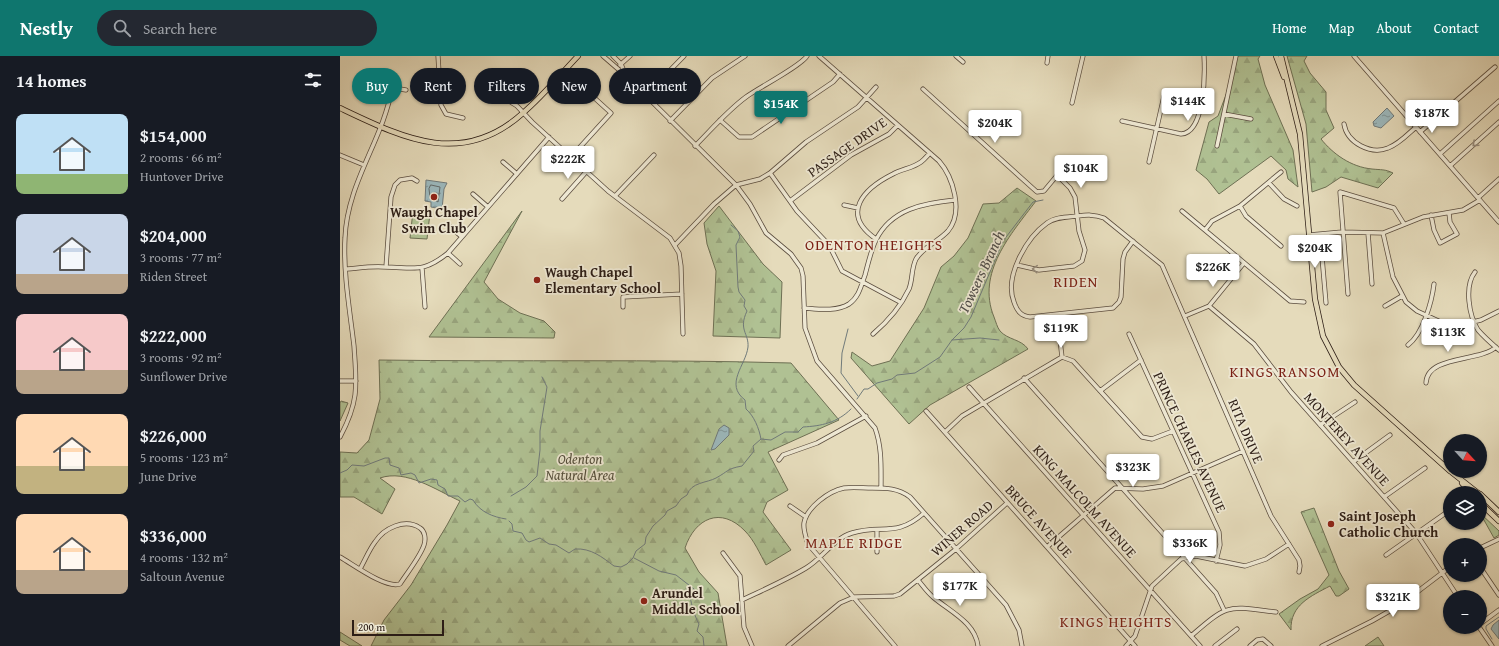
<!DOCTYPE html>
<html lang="en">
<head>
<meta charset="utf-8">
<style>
	:root { --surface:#171b24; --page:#242831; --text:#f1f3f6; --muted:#9ea1a6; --accent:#0f766e }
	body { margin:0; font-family:"Gentium Book Plus",serif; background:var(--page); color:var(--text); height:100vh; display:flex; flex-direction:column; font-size:15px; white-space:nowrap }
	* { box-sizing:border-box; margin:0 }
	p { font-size:13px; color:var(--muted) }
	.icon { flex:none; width:22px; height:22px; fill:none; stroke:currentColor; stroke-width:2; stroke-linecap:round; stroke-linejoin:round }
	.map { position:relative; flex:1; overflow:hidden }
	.drawer { display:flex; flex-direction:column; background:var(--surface); width:340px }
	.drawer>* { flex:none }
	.guide { position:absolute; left:12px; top:12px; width:380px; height:36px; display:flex; gap:8px }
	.needle { width:26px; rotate:116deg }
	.tools { position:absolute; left:1103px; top:378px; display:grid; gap:8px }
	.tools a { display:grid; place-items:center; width:44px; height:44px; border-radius:50%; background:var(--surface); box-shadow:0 1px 3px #0004; font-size:20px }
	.scale { position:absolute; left:12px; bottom:10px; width:92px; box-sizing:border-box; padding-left:4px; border:2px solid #2d1e16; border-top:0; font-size:11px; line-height:14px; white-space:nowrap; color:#2d1e16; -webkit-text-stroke:3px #eee8d3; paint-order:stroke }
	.price { position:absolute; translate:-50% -34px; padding:0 9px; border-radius:4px; background:#fff; color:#222; font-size:13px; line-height:26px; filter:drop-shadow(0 1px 2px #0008) }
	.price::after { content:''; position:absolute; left:50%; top:24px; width:12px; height:9px; margin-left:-6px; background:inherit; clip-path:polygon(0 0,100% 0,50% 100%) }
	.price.selected { background:var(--accent); color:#fff }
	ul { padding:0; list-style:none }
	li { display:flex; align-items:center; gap:12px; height:100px; padding:0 16px }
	li span { display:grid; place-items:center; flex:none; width:112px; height:80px; border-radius:8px; color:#555 }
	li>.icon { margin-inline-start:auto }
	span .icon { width:48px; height:48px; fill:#fffc; stroke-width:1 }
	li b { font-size:17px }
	h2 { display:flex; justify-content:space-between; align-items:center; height:48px; padding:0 16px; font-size:17px }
	.pill { padding:0 14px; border-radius:18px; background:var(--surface); box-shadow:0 1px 3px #0004; font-size:14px; line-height:36px }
	.pill.selected { background:var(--accent); color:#fff }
	header { display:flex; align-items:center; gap:24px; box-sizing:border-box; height:56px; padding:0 20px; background:var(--accent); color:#fff }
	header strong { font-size:19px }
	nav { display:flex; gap:22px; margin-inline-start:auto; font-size:14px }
	.search { width:280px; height:36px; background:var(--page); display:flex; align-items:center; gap:10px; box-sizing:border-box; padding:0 14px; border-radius:22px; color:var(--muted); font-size:15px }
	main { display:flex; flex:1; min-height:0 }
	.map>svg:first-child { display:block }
	.green { fill:#b0c193; stroke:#6e7054 }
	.forest { fill:url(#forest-firs); stroke:#6e7054 }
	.water { fill:url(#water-ripples); stroke:#707a7a }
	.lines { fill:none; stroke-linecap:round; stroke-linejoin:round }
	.shore { stroke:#646b69; stroke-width:1 }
	.stream { stroke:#707a7a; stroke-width:1 }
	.minor-casing { stroke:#5b4d3f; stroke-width:5 }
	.major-casing { stroke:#2d1e16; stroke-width:6 }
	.minor { stroke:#eee8d3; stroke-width:3.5 }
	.major { stroke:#e5dbbb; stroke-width:4.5 }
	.oneway { stroke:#978d7e }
	.poi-dot { fill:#8f2418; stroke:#eee8d3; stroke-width:1.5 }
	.labels { text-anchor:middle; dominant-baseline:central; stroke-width:3.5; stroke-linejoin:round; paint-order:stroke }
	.street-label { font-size:14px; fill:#2d1e16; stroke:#eee8d3 }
	.poi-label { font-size:14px; font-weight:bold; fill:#2d1e16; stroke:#eee8d3; text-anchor:start }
	.park-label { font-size:14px; font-style:italic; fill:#544f3c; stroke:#eee8d3 }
	.neighbourhood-label { font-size:15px; letter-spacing:1px; fill:#7a1f14; stroke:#eee8d3 }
	.water-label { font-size:15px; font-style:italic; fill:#4e4c48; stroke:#eee8d3 }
</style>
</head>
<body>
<header>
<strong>Nestly</strong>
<div class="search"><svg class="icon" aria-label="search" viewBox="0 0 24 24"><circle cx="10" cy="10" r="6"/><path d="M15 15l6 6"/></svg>Search here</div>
<nav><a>Home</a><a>Map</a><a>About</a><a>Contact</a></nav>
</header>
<main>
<section class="drawer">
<h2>14 homes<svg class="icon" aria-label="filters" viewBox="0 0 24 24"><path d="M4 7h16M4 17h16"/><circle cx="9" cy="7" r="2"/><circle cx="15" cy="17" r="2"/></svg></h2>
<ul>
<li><span style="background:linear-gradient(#bfe0f5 75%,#8fb573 0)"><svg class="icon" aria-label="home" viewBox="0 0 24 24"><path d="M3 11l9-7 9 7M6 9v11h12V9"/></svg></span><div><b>$154,000</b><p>2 rooms · 66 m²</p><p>Huntover Drive</p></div></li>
<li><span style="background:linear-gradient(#c9d6e8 75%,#b9a48a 0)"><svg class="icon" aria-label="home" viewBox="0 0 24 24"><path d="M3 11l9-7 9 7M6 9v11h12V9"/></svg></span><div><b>$204,000</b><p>3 rooms · 77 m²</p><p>Riden Street</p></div></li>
<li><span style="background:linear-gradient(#f6c9c9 70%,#b9a48a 0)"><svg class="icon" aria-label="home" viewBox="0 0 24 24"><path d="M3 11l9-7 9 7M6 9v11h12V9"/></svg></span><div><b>$222,000</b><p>3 rooms · 92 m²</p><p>Sunflower Drive</p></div></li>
<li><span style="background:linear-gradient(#ffd9b3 65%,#c2b280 0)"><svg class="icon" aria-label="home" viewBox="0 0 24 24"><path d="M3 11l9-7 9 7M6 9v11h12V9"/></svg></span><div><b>$226,000</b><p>5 rooms · 123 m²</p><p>June Drive</p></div></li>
<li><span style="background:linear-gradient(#ffd9b3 70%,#b9a48a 0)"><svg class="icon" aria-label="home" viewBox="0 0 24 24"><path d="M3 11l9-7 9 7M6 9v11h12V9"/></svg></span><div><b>$336,000</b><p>4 rooms · 132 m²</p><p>Saltoun Avenue</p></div></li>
</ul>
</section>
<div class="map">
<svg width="1159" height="590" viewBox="0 0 1159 590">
	<defs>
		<pattern id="forest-firs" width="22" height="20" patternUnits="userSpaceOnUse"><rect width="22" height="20" fill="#b0c193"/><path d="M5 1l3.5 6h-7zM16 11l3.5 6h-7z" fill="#98a57e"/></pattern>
		<pattern id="water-ripples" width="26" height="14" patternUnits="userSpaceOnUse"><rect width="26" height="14" fill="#9cb8bc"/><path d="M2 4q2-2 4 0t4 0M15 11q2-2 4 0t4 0" fill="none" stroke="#809598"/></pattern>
	</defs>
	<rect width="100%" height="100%" fill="#e5dbbb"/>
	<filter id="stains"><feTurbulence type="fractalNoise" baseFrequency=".005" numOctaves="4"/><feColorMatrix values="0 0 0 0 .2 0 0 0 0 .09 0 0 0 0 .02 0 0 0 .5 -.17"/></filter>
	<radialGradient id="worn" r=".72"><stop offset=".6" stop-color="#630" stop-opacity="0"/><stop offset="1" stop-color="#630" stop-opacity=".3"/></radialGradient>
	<path class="green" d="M73,155L90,157L87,183L70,182Z
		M1140,457L1159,475V479L1154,482Z
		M0,576L22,590H10L0,584Z
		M1038,581L1044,590H1025Z"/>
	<path class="forest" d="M897,0H920L918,3L925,29L953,94L958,131L948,123L946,114L931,100L879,138L867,123L856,114L869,66L878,60L892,23Z
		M947,0H967L964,5L970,17L986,36V54L994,72L981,83C993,98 1011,111 1032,113C1041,114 1045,113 1053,117L1038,132L1001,121L986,131L972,136L966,68Z
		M677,132L696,145C671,178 636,217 654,261C656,266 657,271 660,275C668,284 681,283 688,293L590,349L569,368L511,302L512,296L532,310L550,305L584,252L601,211L614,200L628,182L643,148L659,147Z
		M379,150L423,208L442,226L440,282L373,280L376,215L367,188L364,167Z
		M182,155L144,226L158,243L180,257L204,265L215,276L214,282L89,281Z
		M39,304C176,306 314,303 451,307L499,364L428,396L448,434L427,446L423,456L451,494L426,509C420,498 414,484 405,475C381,450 355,462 345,492L359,516L378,537L387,590H31L44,564L71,529L107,469L120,445C96,434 66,413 40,422L55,433L42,458L14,441H0V396L17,397L29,384L40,343Z
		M1,345L8,347L0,365V347Z
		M974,452L999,515L1009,533L999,540H996L990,530C971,540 950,549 951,574L939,558L960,543L978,533L989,519L961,456Z"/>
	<path class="water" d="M1047,52L1054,60L1041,72L1034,70L1033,66Z
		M86,124L107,127L104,133L102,153L91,151V146L85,145Z
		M384,369L389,372V379L375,393L371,394L379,373Z
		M1159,564V583L1151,573L1153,569Z"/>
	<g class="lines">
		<path class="shore" d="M91,129L100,131L98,146L90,141L89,133Z"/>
		<path class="stream" d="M391,169L398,175L400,181L396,189L398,231L399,236L405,244L404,250L407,255C398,274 409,277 408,291C406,309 384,328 405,344L406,353C414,360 419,372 421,383
			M508,273L502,297L501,317L518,340
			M612,284L640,282L659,284
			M517,343L524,333H528L537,327L552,323L557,319L575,317L600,301L612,284L624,272L631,261L663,185L693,146L703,144
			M0,417L7,414L12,409L24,410L45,402H49L50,409L59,412L61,419L71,417L75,419L79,427L91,423L97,424L98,429L105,433L108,440H118L125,446L130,443L133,444C140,456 153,461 166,463
			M171,440L186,431L197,420L200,394V375L207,331L202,321
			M169,465L172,468L173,475L182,477L186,484L189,486L200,482L209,488L216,489L229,497L235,493C251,492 262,501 274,510L281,511L287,508L293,502L296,495L305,488L306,481L313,470L325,459L327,455L336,450L341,443L347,439C351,426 367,427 376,422C389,415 386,413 402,410L414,395L413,390L421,383L431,384L445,376H458L463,371C481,370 497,367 511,353
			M294,502L319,515L336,519L354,533L355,536L350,541C352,550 354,559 359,568L357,575L363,581L364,590
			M1152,583L1146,573V570L1159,561"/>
		<g class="minor-casing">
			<path id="minor" d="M98,0L101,49L106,58L123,62
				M263,0L285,19L396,129L410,148L426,177L451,198L461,212L463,220L465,272L477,305L535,372C542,391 541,411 541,432
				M273,0L281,8L285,18
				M479,0L599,105C613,121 624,156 608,175C598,186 584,190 576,203C571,213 573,223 569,233C561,250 547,266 533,278
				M616,0L623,6
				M1014,0L1159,166
				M707,7L708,0
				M280,9L290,0
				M142,27L149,29L161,40L177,50L192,66L268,135L330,182L339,197L341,210L343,278
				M30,28L66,34
				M583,33L697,136L704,135L724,111
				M305,40L344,0
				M732,47L743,0
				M884,58L911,63
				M380,64L399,81H412L493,26L500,18
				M330,65L372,22L405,0
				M782,65L841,78C865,77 865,17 864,0
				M1004,68C1007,87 1031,99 1048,92C1059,88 1068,78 1076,71
				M1080,76L1155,11
				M355,90C372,73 387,55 406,41C418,32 461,10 467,0
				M877,90L896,0
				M1100,98L1159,45
				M0,99L24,109
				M231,101L271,57L249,37L241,36
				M163,106L177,118
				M809,106L824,40
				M1110,110L1159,66
				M430,117L457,155L489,189L502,215L560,246
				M929,127L944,143L957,150
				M133,138L148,151
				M275,140L314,99
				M1138,142L1159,123
				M222,143L246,116
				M450,145L511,99L549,78L558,69
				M504,149L518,152
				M900,150L906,160L941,190
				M842,155L950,245L964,246
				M1091,159L1094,174L1100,187L1117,178L1110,166L1109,157
				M108,169L122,181
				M865,174L872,165L900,150L941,116
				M1028,177L1032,228
				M1043,177L1053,221L1066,246L1077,255L1105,268L1116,270L1141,264L1159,255
				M980,178L986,247
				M969,179L1002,176L1043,177L1083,161L1123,154L1140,144
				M536,183C500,158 523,133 553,118C562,113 573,112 581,106C585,103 587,100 590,97
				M793,185L785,196L783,203L781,241L779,246L773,252L690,261C681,260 677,255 674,246C664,221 686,182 707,167C715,161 727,161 737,160C746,159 754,158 764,162L822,209L931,460L959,504L960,510L959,516
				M335,189L374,148L396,129L420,123L430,117L466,86L518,51L536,31
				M108,197L120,208
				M677,209L699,214L734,210L742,205L745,194L739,175L735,141L730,132L717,119
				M46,211L51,141L55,129L60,124L72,122L77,125
				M82,212L85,251
				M7,213C19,212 32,210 44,211C74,211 82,218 108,197L209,81
				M1135,216C1124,230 1129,260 1138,274C1144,281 1152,288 1159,294
				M1008,238L1000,136L1054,152L1064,168
				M869,250L914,288L951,336L1076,477L1118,541
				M1045,250L1062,240
				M283,251V241L342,238
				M464,252C478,253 496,256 509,248C519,241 521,230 525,219C528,208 531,194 536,184C551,153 584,147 615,144
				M717,259L722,301
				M845,260L869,250L904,207
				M789,278L879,476L880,489L876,505
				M1068,289C1083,278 1092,245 1094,228
				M684,322L876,537L884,554
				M0,325H16
				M1086,327C1087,299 1140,306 1156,291
				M629,331L860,590
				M760,335L801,304
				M586,355L795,590
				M980,369L1015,346
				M605,376L622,360L722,301L733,305L802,381L812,383L833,375
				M0,381C7,368 13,354 15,339C17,323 15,307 14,290C10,256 3,216 5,182C7,127 43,84 52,32
				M439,404L443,399L477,387L526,360
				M1013,406L1050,379
				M1044,441L1085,412
				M450,450L466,461
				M707,491L775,432L803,433L823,430L903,395
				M1140,492L1159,483
				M537,496V475
				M383,497L400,520L404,571L412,590
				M1046,499L1110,454
				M0,501C14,509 46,533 60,528C67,517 80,501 84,489C86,483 85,475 80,472C65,462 44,472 35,486C29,494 25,504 20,513
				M1140,511L1159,539
				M578,524C583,530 587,536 593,541C609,555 635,566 638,590
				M402,544C423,534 446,524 466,512C482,503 494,482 512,477C542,468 556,482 584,457
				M1140,568L1159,554
				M1139,571L1152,590
				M851,580C889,547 887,550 936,556
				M448,590L500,547L514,541L554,540L560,538L616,493L667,447
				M555,590L468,488C466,481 463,474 464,467C467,451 489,435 504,432C513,431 523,432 532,432C546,432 558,432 570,441L666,549L679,574L682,590
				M786,590L795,580L812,530L841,503L856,500L905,510L926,503L949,488
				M875,590L897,573
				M910,590L917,584L923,583L931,590
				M982,590L1032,565L1060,549L1110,511"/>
		</g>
		<g class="major-casing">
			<path id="major" d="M936,0L944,21
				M941,0L960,78L975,243L983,280L999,311L1014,329L1110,415
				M0,52C63,82 122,112 183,57C203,40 220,19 238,0
				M1110,415L1138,437
				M1122,427L1131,437
				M1140,438L1159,456
				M1140,447L1159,465"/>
		</g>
		<use href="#minor" class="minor"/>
		<use href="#major" class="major"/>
	</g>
	<defs><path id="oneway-chevron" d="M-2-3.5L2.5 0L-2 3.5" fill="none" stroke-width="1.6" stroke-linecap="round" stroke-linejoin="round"/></defs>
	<g class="oneway">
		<use href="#oneway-chevron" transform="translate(1135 88) rotate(138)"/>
		<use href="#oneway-chevron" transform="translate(695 213) rotate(-176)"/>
	</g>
	<g class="poi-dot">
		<circle cx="94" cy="141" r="4"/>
		<circle cx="197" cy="224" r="4"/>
		<circle cx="991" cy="468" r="4"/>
		<circle cx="304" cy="545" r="4"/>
	</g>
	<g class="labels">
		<g class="street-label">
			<text transform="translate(507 91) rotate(-35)">PASSAGE DRIVE</text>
			<text transform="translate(906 375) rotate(67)">RITA DRIVE</text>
			<text transform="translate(1007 383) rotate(48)">MONTEREY AVENUE</text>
			<text transform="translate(850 386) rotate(65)">PRINCE CHARLES AVENUE</text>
			<text transform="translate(745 445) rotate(48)">KING MALCOLM AVENUE</text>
			<text transform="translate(699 465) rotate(48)">BRUCE AVENUE</text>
			<text transform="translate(622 472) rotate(-41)">WINER ROAD</text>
		</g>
		<g class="poi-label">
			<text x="94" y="156" text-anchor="middle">Waugh Chapel<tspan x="94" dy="16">Swim Club</tspan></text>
			<text x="205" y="216">Waugh Chapel<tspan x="205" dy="16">Elementary School</tspan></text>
			<text x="999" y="460">Saint Joseph<tspan x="999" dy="16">Catholic Church</tspan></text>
			<text x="312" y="537">Arundel<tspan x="312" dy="16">Middle School</tspan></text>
		</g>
		<g class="park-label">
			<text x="240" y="403">Odenton<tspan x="240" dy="16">Natural Area</tspan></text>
		</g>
		<g class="neighbourhood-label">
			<text x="534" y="188">ODENTON HEIGHTS</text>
			<text x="736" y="225">RIDEN</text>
			<text x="945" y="315">KINGS RANSOM</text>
			<text x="514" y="486">MAPLE RIDGE</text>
			<text x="776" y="565">KINGS HEIGHTS</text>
		</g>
		<g class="water-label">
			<text transform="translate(641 216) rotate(-65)">Towsers Branch</text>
		</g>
	</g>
	<rect width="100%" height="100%" filter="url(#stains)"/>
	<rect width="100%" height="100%" fill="url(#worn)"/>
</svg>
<div class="tools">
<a><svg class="needle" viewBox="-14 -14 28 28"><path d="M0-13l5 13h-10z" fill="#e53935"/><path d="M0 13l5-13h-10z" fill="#9ea1a6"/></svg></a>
<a><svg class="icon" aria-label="layers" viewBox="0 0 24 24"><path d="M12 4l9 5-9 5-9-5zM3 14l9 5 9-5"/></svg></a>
<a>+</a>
<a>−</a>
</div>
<div class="scale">200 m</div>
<b class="price" style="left:848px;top:66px">$144K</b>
<b class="price selected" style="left:441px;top:69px">$154K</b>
<b class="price" style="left:1092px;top:78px">$187K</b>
<b class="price" style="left:655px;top:88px">$204K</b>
<b class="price" style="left:228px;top:124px">$222K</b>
<b class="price" style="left:741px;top:133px">$104K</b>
<b class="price" style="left:975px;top:213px">$204K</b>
<b class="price" style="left:873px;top:232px">$226K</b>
<b class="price" style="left:721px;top:293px">$119K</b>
<b class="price" style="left:1108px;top:297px">$113K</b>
<b class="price" style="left:793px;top:432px">$323K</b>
<b class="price" style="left:850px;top:508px">$336K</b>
<b class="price" style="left:620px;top:551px">$177K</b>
<b class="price" style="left:1053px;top:562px">$321K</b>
<div class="guide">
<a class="pill selected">Buy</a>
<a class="pill">Rent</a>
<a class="pill">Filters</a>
<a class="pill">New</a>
<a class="pill">Apartment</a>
</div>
</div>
</main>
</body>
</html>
